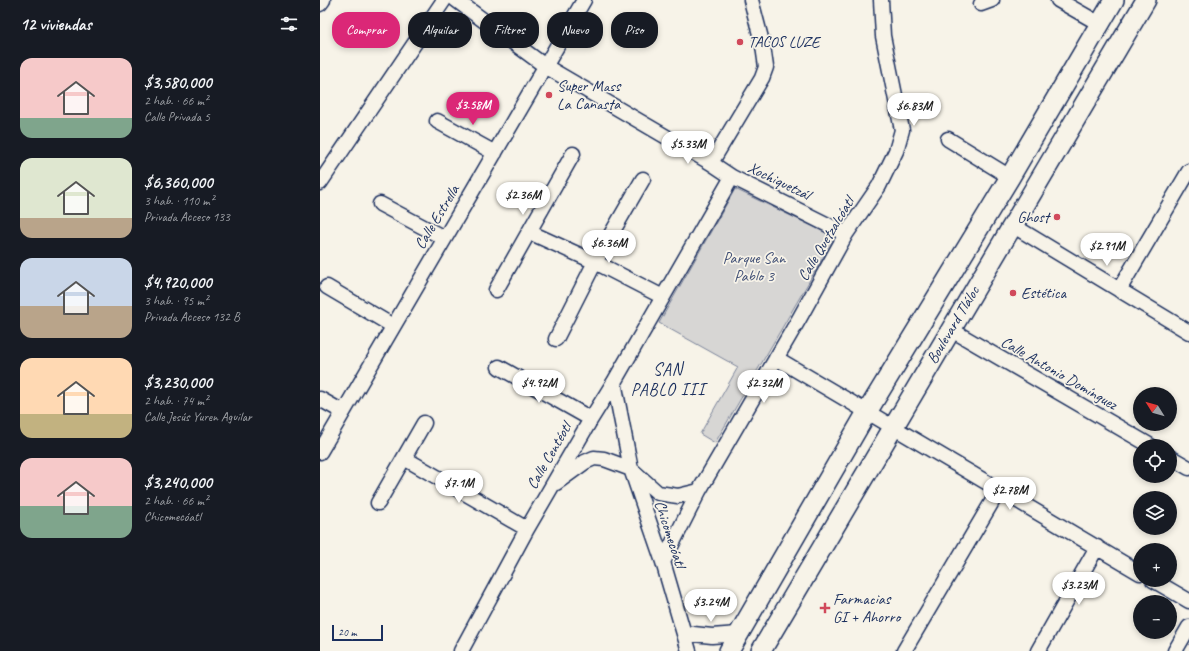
<!DOCTYPE html>
<html lang="es">
<head>
<meta charset="utf-8">
<style>
	:root { --surface:#171b24; --page:#20242c; --text:#f1f3f6; --muted:#9ea1a6; --accent:#db2777 }
	body { margin:0; font-family:Caveat,sans-serif; background:var(--page); color:var(--text); height:100vh; display:flex; flex-direction:column; font-size:15px; white-space:nowrap }
	* { box-sizing:border-box; margin:0 }
	p { font-size:13px; color:var(--muted) }
	.icon { flex:none; width:22px; height:22px; fill:none; stroke:currentColor; stroke-width:2; stroke-linecap:round; stroke-linejoin:round }
	.map { position:relative; flex:1; overflow:hidden }
	.drawer { display:flex; flex-direction:column; background:var(--surface); width:320px }
	.drawer>* { flex:none }
	.guide { position:absolute; left:12px; top:12px; width:380px; height:36px; display:flex; gap:8px }
	.needle { width:26px; rotate:307deg }
	.buttons { position:absolute; left:813px; top:387px; display:grid; gap:8px }
	.buttons a { display:grid; place-items:center; width:44px; height:44px; border-radius:50%; background:var(--surface); box-shadow:0 2px 6px #0003; font-size:20px }
	.scale { position:absolute; left:12px; bottom:10px; width:51px; box-sizing:border-box; padding-left:4px; border:2px solid #1b2f5e; border-top:0; font-size:11px; line-height:14px; white-space:nowrap; color:#1b2f5e; -webkit-text-stroke:3px #f7f3e8; paint-order:stroke }
	.price { position:absolute; translate:-50% -34px; padding:0 9px; border-radius:14px; background:#fff; color:#222; font-size:13px; line-height:26px; filter:drop-shadow(0 1px 2px #0008) }
	.price::after { content:''; position:absolute; left:50%; top:24px; width:12px; height:9px; margin-left:-6px; background:inherit; clip-path:polygon(0 0,100% 0,50% 100%) }
	.price.on { background:var(--accent); color:#fff }
	ul { padding:0; list-style:none }
	li { display:flex; align-items:center; gap:12px; height:100px; padding:0 20px }
	li span { display:grid; place-items:center; flex:none; width:112px; height:80px; border-radius:12px; color:#555 }
	li>.icon { margin-inline-start:auto }
	span .icon { width:48px; height:48px; fill:#fffc; stroke-width:1 }
	li b { font-size:17px }
	h2 { display:flex; justify-content:space-between; align-items:center; height:48px; padding:0 20px; font-size:17px }
	.chip { padding:0 14px; border-radius:16px; background:var(--surface); box-shadow:0 2px 6px #0003; font-size:14px; line-height:36px }
	.chip.on { background:var(--accent); color:#fff }
	main { display:flex; flex:1; min-height:0 }
	.map>svg:first-child { display:block }
	.green { fill:#d7d6d4; stroke:#798299 }
	.lines { fill:none; stroke-linecap:round; stroke-linejoin:round }
	.street-casing { stroke:#1b2f5e; stroke-width:17 }
	.secondary-casing { stroke:#1b2f5e; stroke-width:22 }
	.street { stroke:#f7f3e8; stroke-width:14 }
	.secondary { stroke:#f7f3e8; stroke-width:19 }
	.poi-dot { fill:#d1495b; stroke:#f7f3e8; stroke-width:1.5 }
	.labels { text-anchor:middle; dominant-baseline:central; stroke-width:3.5; stroke-linejoin:round; paint-order:stroke }
	.poi-label { font-size:16px; fill:#1b2f5e; stroke:#f7f3e8; text-anchor:start }
	.street-label { font-size:16px; fill:#1b2f5e; stroke:#f7f3e8 }
	.park-label { font-size:16px; fill:#415076; stroke:#f7f3e8 }
	.neighbourhood-label { font-size:17px; letter-spacing:1px; fill:#1b2f5e; stroke:#f7f3e8 }
</style>
</head>
<body>
<main>
<section class="drawer">
<h2>12 viviendas<svg class="icon" aria-label="filters" viewBox="0 0 24 24"><path d="M4 7h16M4 17h16"/><circle cx="9" cy="7" r="2"/><circle cx="15" cy="17" r="2"/></svg></h2>
<ul>
<li><span style="background:linear-gradient(#f6c9c9 75%,#7fa58c 0)"><svg class="icon" aria-label="home" viewBox="0 0 24 24"><path d="M3 11l9-7 9 7M6 9v11h12V9"/></svg></span><div><b>$3,580,000</b><p>2 hab. · 66 m²</p><p>Calle Privada 5</p></div></li>
<li><span style="background:linear-gradient(#dfe7d0 75%,#b9a48a 0)"><svg class="icon" aria-label="home" viewBox="0 0 24 24"><path d="M3 11l9-7 9 7M6 9v11h12V9"/></svg></span><div><b>$6,360,000</b><p>3 hab. · 110 m²</p><p>Privada Acceso 133</p></div></li>
<li><span style="background:linear-gradient(#c9d6e8 60%,#b9a48a 0)"><svg class="icon" aria-label="home" viewBox="0 0 24 24"><path d="M3 11l9-7 9 7M6 9v11h12V9"/></svg></span><div><b>$4,920,000</b><p>3 hab. · 95 m²</p><p>Privada Acceso 132 B</p></div></li>
<li><span style="background:linear-gradient(#ffd9b3 70%,#c2b280 0)"><svg class="icon" aria-label="home" viewBox="0 0 24 24"><path d="M3 11l9-7 9 7M6 9v11h12V9"/></svg></span><div><b>$3,230,000</b><p>2 hab. · 74 m²</p><p>Calle Jesús Yuren Aguilar</p></div></li>
<li><span style="background:linear-gradient(#f6c9c9 60%,#7fa58c 0)"><svg class="icon" aria-label="home" viewBox="0 0 24 24"><path d="M3 11l9-7 9 7M6 9v11h12V9"/></svg></span><div><b>$3,240,000</b><p>2 hab. · 66 m²</p><p>Chicomecóatl</p></div></li>
</ul>
</section>
<div class="map">
<svg width="869" height="651" viewBox="0 0 869 651">
	<rect width="100%" height="100%" fill="#f7f3e8"/>
	<filter id="ink" filterUnits="userSpaceOnUse"><feTurbulence type="fractalNoise" baseFrequency=".025" numOctaves="2"/><feDisplacementMap in="SourceGraphic" scale="8" xChannelSelector="R" yChannelSelector="G"/><feConvolveMatrix kernelMatrix="1 2 1 2 8 2 1 2 1" color-interpolation-filters="sRGB"/></filter>
	<g filter="url(#ink)">
		<path class="green" d="M415,189L515,237L395,443L380,434L418,367L339,323Z"/>
		<g class="lines">
			<g class="street-casing">
				<path id="street" d="M136,0L225,66L391,163L412,177L526,234
					M738,0L780,24
					M0,4L3,0
					M661,4L672,0
					M117,121L175,153
					M628,139L690,177
					M391,163L442,78L446,67L443,46L431,0
					M0,183L124,0
					M60,204L124,238
					M692,225L869,332
					M209,232L275,262L343,297
					M7,287L73,326
					M176,290L253,154
					M799,290L869,171
					M630,329L831,446
					M236,339L275,262L323,179
					M456,358L820,573
					M179,367L271,419
					M294,382L311,469L343,562L369,651
					M0,399L23,412
					M0,452L264,0
					M850,457L869,468
					M84,458L207,529
					M236,483L265,462L274,458L284,459L311,469L338,493L358,496L379,491
					M58,503L104,423
					M343,562L379,491L479,319L526,234L559,186L576,151L582,130L563,36L561,0
					M833,580L869,601
					M364,633L392,636L418,634
					M141,651L207,529L271,419L294,382L412,177
					M584,651L679,490
					M718,651L777,547
					M855,651L869,627"/>
			</g>
			<g class="secondary-casing">
				<path id="secondary" d="M409,651L547,412L690,177L794,0
					M441,651L826,0"/>
			</g>
			<use href="#street" class="street"/>
			<use href="#secondary" class="secondary"/>
		</g>
	</g>
	<g class="poi-dot">
		<circle cx="420" cy="42" r="4"/>
		<circle cx="229" cy="95" r="4"/>
		<circle cx="737" cy="217" r="4"/>
		<circle cx="693" cy="293" r="4"/>
		<path d="M503 602h4v4h4v4h-4v4h-4v-4h-4v-4h4z"/>
	</g>
	<g class="labels">
		<g class="poi-label">
			<text x="428" y="42">TACOS LUZE</text>
			<text x="237" y="86">Super Mass<tspan x="237" dy="18">La Canasta</tspan></text>
			<text x="729" y="217" text-anchor="end">Ghost</text>
			<text x="701" y="293">Estética</text>
			<text x="513" y="599">Farmacias<tspan x="513" dy="18">GI + Ahorro</tspan></text>
		</g>
		<g class="street-label">
			<text transform="translate(459 181) rotate(26)">Xochiquetzál</text>
			<text transform="translate(117 217) rotate(-59)">Calle Estrella</text>
			<text transform="translate(506 239) rotate(-59)">Calle Quetzalcóatl</text>
			<text transform="translate(633 325) rotate(-59)">Boulevard Tláloc</text>
			<text transform="translate(739 373) rotate(30)">Calle Antonio Domínguez</text>
			<text transform="translate(229 456) rotate(-60)">Calle Centéotl</text>
			<text transform="translate(350 534) rotate(72)">Chicomecóatl</text>
		</g>
		<g class="park-label">
			<text x="434" y="258">Parque San<tspan x="434" dy="18">Pablo 3</tspan></text>
		</g>
		<g class="neighbourhood-label">
			<text x="348" y="369">SAN<tspan x="348" dy="20">PABLO III</tspan></text>
		</g>
	</g>
</svg>
<div class="buttons">
<a><svg class="needle" viewBox="-14 -14 28 28"><path d="M0-13l5 13h-10z" fill="#e53935"/><path d="M0 13l5-13h-10z" fill="#9ea1a6"/></svg></a>
<a><svg class="icon" aria-label="locate" viewBox="0 0 24 24"><circle cx="12" cy="12" r="6"/><path d="M12 2v4M12 18v4M2 12h4M18 12h4"/></svg></a>
<a><svg class="icon" aria-label="layers" viewBox="0 0 24 24"><path d="M12 4l9 5-9 5-9-5zM3 14l9 5 9-5"/></svg></a>
<a>+</a>
<a>−</a>
</div>
<div class="scale">20 m</div>
<b class="price on" style="left:153px;top:126px">$3.58M</b>
<b class="price" style="left:594px;top:127px">$6.83M</b>
<b class="price" style="left:368px;top:165px">$5.33M</b>
<b class="price" style="left:203px;top:216px">$2.36M</b>
<b class="price" style="left:289px;top:264px">$6.36M</b>
<b class="price" style="left:787px;top:267px">$2.91M</b>
<b class="price" style="left:219px;top:404px">$4.92M</b>
<b class="price" style="left:444px;top:404px">$2.32M</b>
<b class="price" style="left:139px;top:504px">$7.1M</b>
<b class="price" style="left:690px;top:511px">$2.78M</b>
<b class="price" style="left:759px;top:606px">$3.23M</b>
<b class="price" style="left:391px;top:623px">$3.24M</b>
<div class="guide">
<a class="chip on">Comprar</a>
<a class="chip">Alquilar</a>
<a class="chip">Filtros</a>
<a class="chip">Nuevo</a>
<a class="chip">Piso</a>
</div>
</div>
</main>
</body>
</html>
